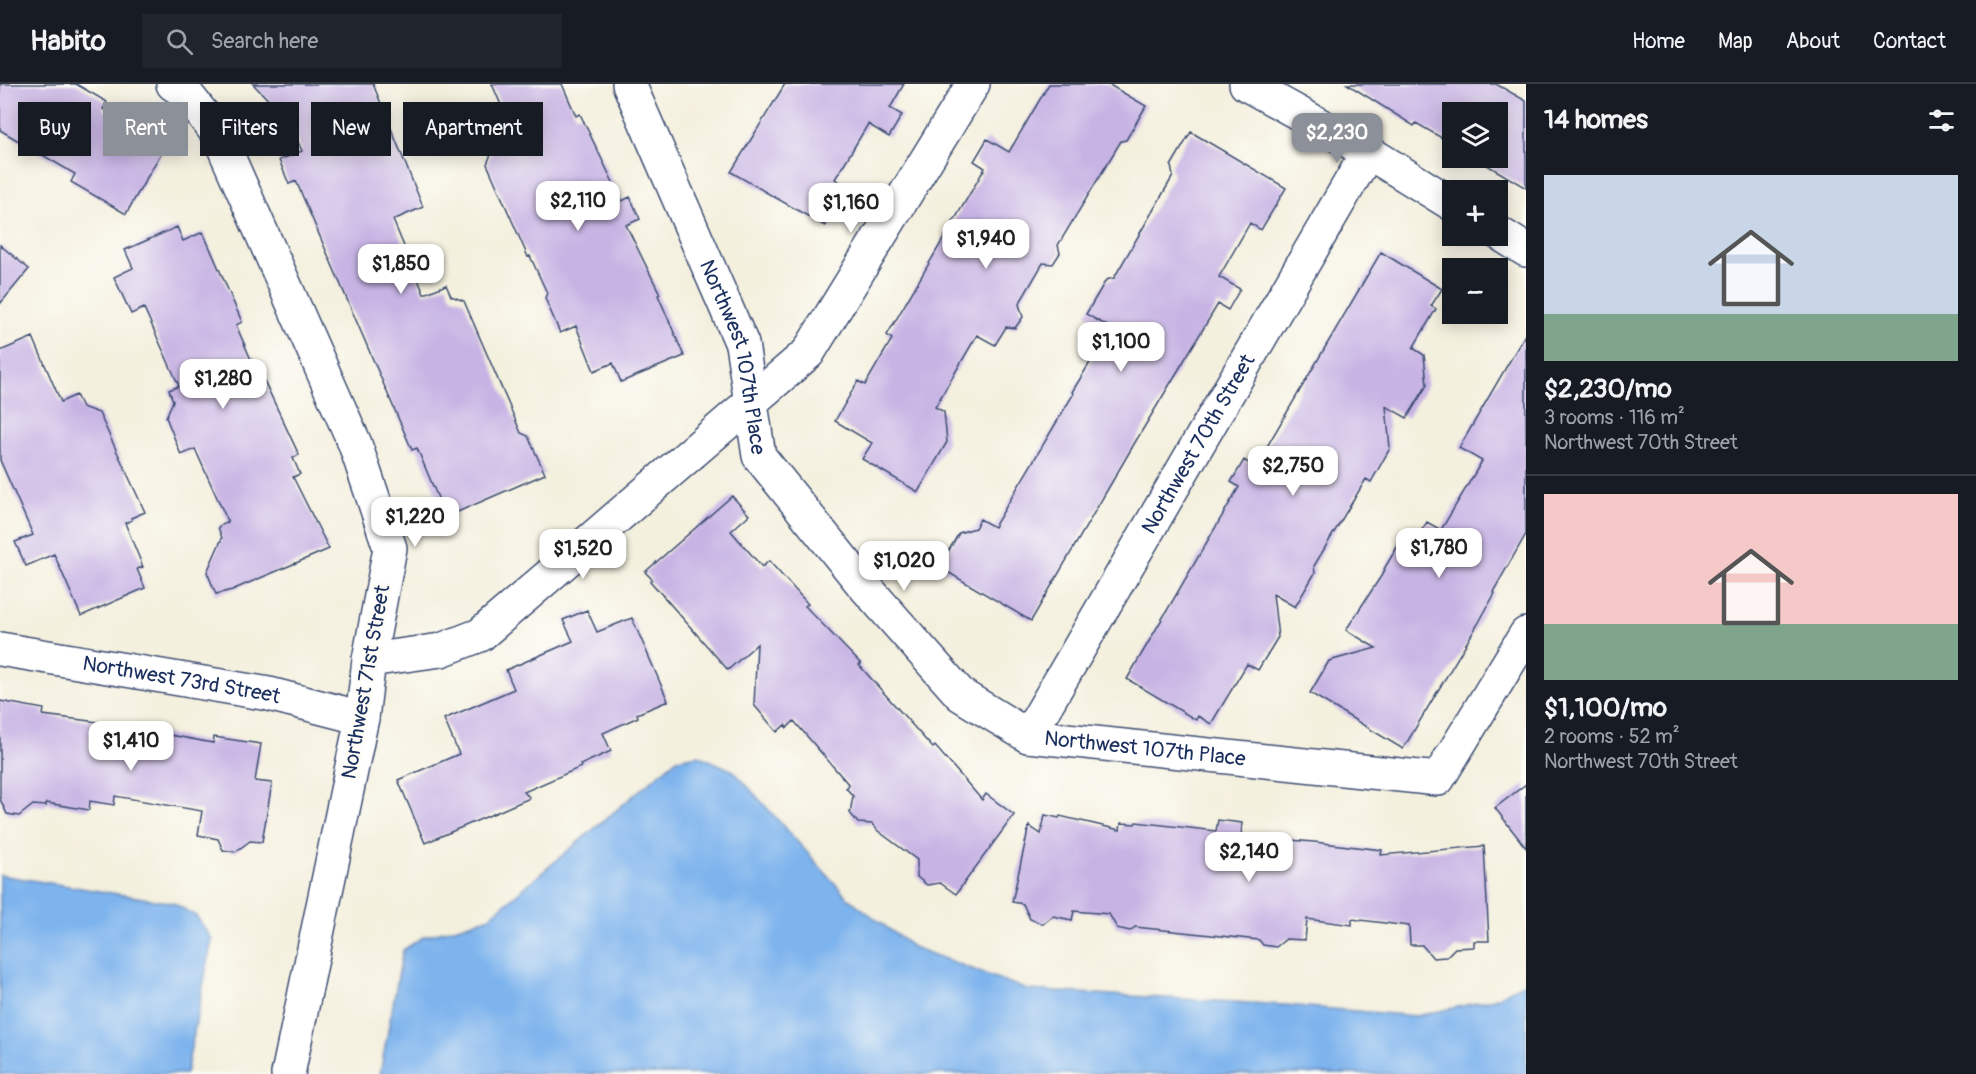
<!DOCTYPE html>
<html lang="en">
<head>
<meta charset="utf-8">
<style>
	:root { --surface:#171b24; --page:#20242c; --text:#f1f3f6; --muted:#9ea1a6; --line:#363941; --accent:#8c9099 }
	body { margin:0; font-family:Pangolin,sans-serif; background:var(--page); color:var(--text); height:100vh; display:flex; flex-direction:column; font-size:22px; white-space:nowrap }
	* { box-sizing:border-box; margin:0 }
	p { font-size:20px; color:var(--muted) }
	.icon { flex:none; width:33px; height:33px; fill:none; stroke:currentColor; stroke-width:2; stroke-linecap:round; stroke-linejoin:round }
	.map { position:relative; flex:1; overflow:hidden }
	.side { display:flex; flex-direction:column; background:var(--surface); width:450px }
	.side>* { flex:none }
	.top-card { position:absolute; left:18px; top:18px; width:570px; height:54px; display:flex; gap:12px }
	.tools { position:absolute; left:1442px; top:18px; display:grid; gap:12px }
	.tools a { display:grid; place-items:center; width:66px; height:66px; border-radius:0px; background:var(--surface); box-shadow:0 3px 15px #0003; font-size:30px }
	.price { position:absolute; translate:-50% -51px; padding:0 14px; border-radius:12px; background:#fff; color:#222; font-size:20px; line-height:39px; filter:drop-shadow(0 2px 3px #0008) }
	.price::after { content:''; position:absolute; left:50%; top:36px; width:18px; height:14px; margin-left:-9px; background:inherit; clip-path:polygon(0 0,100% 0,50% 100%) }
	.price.active { background:var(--accent); color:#fff }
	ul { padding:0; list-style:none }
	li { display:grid; align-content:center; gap:12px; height:318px; padding:0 18px }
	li+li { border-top:2px solid var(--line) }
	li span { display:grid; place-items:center; height:186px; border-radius:0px; color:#555 }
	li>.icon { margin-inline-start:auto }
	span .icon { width:108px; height:108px; fill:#fffc; stroke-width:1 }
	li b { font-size:26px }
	h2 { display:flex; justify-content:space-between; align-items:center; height:72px; padding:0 18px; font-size:26px }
	.tag { padding:0 21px; border-radius:0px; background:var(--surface); box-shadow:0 3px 15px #0003; font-size:21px; line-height:54px }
	.tag.active { background:var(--accent); color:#fff }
	header { display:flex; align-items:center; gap:36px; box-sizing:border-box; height:84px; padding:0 30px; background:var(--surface); border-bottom:2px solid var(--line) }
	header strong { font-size:28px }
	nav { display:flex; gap:33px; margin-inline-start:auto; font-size:21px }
	.search { width:420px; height:54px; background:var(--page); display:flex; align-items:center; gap:15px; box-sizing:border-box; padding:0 21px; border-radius:0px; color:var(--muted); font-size:22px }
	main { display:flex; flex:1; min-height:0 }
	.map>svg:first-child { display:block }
	.water { fill:#7eb4ed; stroke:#4c72a6; stroke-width:1.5 }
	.building { fill:#c7b4e4 }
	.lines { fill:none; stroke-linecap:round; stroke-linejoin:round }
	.minor-casing { stroke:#3c4c71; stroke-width:36 }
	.minor { stroke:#fff; stroke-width:33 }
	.labels { text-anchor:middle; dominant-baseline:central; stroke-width:6; stroke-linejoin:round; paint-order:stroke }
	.street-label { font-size:21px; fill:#1b2f5e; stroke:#fdfcf7 }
</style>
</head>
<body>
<header>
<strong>Habito</strong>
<div class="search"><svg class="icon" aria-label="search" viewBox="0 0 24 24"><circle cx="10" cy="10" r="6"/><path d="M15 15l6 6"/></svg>Search here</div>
<nav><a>Home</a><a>Map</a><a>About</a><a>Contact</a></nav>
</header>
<main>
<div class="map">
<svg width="1526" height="990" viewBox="0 0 1526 990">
	<rect width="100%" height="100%" fill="#fdfcf7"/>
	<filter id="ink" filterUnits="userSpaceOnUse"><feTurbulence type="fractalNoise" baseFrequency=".0167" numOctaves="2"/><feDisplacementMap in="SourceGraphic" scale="12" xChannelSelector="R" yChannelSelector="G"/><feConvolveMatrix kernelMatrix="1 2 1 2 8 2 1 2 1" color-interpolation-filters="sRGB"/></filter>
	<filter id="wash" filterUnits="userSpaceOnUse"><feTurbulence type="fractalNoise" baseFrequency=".008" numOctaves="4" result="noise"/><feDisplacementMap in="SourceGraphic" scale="24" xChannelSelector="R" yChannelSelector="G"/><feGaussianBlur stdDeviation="1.35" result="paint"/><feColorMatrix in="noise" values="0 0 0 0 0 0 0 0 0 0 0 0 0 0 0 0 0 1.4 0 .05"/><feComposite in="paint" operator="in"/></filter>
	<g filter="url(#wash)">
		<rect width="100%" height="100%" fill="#f4f0de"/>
		<path class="water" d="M698,671L734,687L848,814L913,863L1028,906L1285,921L1416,932L1494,915L1526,898V990H380L403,866L423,853L488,834L677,675Z
			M0,791L174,819L196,832L212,855L186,990H0Z"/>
		<g id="blocks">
			<path class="building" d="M0,0H76L107,18L103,25L145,50L142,55L163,66L126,130L71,98L75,90L0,46Z
				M253,0H373L423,123L393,136L424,210L446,201L451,212L464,217L521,349L528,352L545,390L446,433L417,364L412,366L296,97L289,100L279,76L302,67L289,37Z
				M492,0H562L576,32L580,30L622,117L630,113L640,135L626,141L660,210L658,211L684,272L621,298L613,279L594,287L576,242L560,249L545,214L547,209L530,172L528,173L487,80L494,63L489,52L510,42Z
				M785,0H904L890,24L902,31L889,53L868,40L835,95L848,103L825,142L731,88Z
				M1049,0H1108L1146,22L1126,56L1121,57L1058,161L1060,169L1053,180L1043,179L1019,220L1023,233L1015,244L1006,243L995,261L977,251L935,323L944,328L947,358L918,408L862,375L872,359L835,337L858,297L865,301L892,255L887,251L985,84L974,77L987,55L1009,68Z
				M1347,0H1496L1526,17V104L1475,74H1497V28H1452V60L1416,39L1414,42Z
				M1191,48L1286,104L1261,146L1250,139L1219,193L1240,205L1228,226L1218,220L1137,355L1031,537L939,483L959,449L975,444L980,435L994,443L1074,309L1072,308L1111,244L1086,230L1106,196L1114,194L1173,92L1171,82Z
				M177,143L183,157L203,148L242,238L236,241L256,287L259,286L299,371L293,374L300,390L293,393L329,465L232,506L216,510L207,488L222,454L218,443L228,438L195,365L181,371L166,333L173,317L169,306L179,302L144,224L131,230L114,193L133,184L125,166Z
				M0,161L29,185L0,220Z
				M1381,168L1442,205L1431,222L1436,225L1413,264L1424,271L1427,301L1407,334L1386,322L1390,364L1371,398L1366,395L1314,482L1315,489L1295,523L1273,510L1278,553L1258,586L1247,580L1211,640L1198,632L1196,636L1127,595L1239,403L1231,398L1244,376L1255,383Z
				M1526,249V450L1493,508L1495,509L1478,540L1403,665L1310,609L1329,577L1376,564L1346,546L1385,486L1384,485L1405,450L1421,447L1427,438L1441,446L1482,377L1459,364Z
				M33,253L61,318L76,311L82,323L99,329L145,428L131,434L132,436L125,439L143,483L137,485L145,504L81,532L54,470L26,482L15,458L33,451L0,376V267Z
				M732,412L749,431L731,447L762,483L769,477L808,520L805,522L861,580L859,581L923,653L933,664L935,662L982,716L986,710L1014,731L956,810L940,799L927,801L917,793V776L878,747L872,740L858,739L850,729L853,712L846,704L849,701L794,637L787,644L785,641L777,648L754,621L757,560L728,586L650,497L652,495L645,488Z
				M587,526L597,548L632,534L668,617L637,630L638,633L603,649L611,667L580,681L581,683L524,708L530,714L425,759L398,696L459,670L444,635L514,605L506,586L573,557L563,536Z
				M0,617L44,625L43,631L106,639L213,659L214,653L261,660L255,697L272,699L262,758L250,757L235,768L223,766L218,755L198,751L202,727L115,712L114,721L90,717L89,726L46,719V722L33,721L19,732L7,730L0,715Z
				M1526,700V764L1495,724Z
				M1045,731L1059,734L1060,732L1120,746L1121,739L1135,740L1136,738L1216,747L1218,736L1242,739L1241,752L1314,758L1382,766L1381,771L1484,762L1489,857H1474V863L1455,864L1446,873L1433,874L1422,861H1410L1409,842L1352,835V841L1307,835L1305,856L1286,855L1276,863L1263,861L1259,856L1135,843L1130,847L1117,844L1109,830L1074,827L1072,836L1053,832L1043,840L1030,835L1023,820L1012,818L1029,742L1041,750Z"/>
		</g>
	</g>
	<g filter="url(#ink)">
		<use href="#blocks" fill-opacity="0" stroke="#3c4c71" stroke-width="1.5"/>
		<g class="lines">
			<g class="minor-casing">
				<g id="minor">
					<path d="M173,0L184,7L218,50L355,360L390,464L369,576L362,634L288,990"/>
					<path id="s1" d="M629,0L742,260L759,372L860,497L961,611L1028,652L1438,695L1526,550"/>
					<path d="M1246,0L1368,68L1452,120"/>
					<path d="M1497,148L1526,166"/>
					<path id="s2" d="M0,565L269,610L362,634"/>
					<path d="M369,576L441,566L480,551L808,269L973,0"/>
					<path id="s3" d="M1028,652L1368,68"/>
				</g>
			</g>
			<use href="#minor" class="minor"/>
		</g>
	</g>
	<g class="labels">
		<g class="street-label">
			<text stroke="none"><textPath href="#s1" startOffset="294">Northwest 107th Place</textPath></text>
			<text stroke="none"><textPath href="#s3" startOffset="338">Northwest 70th Street</textPath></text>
			<text stroke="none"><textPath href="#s2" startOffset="184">Northwest 73rd Street</textPath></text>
			<text transform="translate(366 598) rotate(-80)">Northwest 71st Street</text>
			<text stroke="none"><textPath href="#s1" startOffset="906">Northwest 107th Place</textPath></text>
		</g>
	</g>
</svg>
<div class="tools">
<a><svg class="icon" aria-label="layers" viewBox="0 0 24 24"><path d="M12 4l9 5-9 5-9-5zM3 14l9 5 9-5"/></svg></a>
<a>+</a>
<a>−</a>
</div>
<b class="price active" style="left:1337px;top:80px">$2,230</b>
<b class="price" style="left:578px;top:148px">$2,110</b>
<b class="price" style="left:851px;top:150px">$1,160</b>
<b class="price" style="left:986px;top:186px">$1,940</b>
<b class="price" style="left:401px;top:211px">$1,850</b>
<b class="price" style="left:1121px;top:289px">$1,100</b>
<b class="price" style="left:223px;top:326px">$1,280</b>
<b class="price" style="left:1293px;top:413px">$2,750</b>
<b class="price" style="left:415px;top:464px">$1,220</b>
<b class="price" style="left:1439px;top:495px">$1,780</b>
<b class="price" style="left:583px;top:496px">$1,520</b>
<b class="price" style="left:904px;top:508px">$1,020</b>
<b class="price" style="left:131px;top:688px">$1,410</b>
<b class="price" style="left:1249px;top:799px">$2,140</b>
<div class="top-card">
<a class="tag">Buy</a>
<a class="tag active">Rent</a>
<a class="tag">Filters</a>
<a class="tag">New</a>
<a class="tag">Apartment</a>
</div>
</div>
<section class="side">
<h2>14 homes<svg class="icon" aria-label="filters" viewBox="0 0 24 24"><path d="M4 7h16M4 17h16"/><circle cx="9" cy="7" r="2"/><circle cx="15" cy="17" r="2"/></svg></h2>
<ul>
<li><span style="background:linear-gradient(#c9d6e8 75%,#7fa58c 0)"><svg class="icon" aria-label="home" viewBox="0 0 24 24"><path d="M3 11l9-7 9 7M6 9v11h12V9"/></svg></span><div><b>$2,230/mo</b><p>3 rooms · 116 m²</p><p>Northwest 70th Street</p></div></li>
<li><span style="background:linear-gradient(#f6c9c9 70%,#7fa58c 0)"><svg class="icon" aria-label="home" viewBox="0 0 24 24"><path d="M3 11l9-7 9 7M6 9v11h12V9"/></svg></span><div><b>$1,100/mo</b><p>2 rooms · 52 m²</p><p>Northwest 70th Street</p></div></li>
</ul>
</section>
</main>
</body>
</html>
